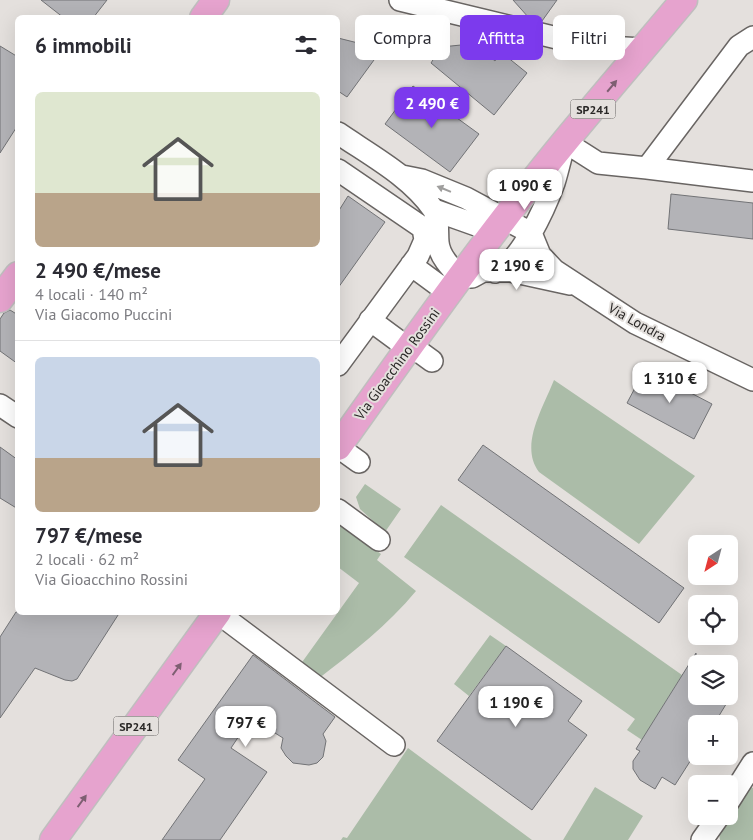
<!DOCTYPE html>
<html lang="it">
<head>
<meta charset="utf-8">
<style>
	:root { --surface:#fff; --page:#f2f2f3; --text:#2b2b33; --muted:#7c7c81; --line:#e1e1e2; --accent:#7c3aed }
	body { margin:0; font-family:"PT Sans",sans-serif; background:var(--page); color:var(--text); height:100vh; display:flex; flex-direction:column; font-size:19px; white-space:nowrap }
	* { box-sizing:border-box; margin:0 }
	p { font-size:16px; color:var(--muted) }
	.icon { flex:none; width:28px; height:28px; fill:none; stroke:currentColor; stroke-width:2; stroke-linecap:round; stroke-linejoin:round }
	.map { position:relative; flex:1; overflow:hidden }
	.side { position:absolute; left:15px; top:15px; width:325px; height:600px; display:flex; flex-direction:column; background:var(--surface); border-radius:8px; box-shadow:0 5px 20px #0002 }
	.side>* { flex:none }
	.top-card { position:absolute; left:355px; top:15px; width:322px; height:45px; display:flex; gap:10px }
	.needle { width:32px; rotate:216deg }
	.buttons { position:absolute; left:688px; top:535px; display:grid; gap:10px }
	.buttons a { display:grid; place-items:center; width:50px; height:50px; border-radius:8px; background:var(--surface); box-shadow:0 5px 20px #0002; font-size:25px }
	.price { position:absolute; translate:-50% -42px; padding:0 11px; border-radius:10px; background:#fff; color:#222; font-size:16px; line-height:32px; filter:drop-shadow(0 1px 2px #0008) }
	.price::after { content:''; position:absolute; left:50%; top:30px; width:15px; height:11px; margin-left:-8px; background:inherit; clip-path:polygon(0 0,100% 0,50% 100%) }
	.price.on { background:var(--accent); color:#fff }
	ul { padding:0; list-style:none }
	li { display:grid; align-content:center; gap:10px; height:265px; padding:0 20px }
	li+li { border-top:1px solid var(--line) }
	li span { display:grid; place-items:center; height:155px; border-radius:8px; color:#555 }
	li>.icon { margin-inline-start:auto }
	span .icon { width:90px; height:90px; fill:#fffc; stroke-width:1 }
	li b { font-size:21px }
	h2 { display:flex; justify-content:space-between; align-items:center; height:60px; padding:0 20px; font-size:21px }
	.pill { padding:0 18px; border-radius:8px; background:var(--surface); box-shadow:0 5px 20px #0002; font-size:18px; line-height:45px }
	.pill.on { background:var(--accent); color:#fff }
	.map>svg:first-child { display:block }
	.green { fill:#abbca8 }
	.building { fill:#b3b3b7; stroke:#727376 }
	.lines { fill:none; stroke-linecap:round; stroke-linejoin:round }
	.minor-casing { stroke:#696563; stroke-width:24 }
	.major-casing { stroke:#bfbebe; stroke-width:29 }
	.minor { stroke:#fff; stroke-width:21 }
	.major { stroke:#e6a3ce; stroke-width:26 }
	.oneway { fill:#7e5f72 }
	.oneway2 { fill:#9f9e9d }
	.labels { text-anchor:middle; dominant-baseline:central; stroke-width:4; stroke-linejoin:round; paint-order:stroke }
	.shield { fill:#e4e0dd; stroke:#615e5d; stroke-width:1 }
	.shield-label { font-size:12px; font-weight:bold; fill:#292726 }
	.street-label { font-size:14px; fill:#292726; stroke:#e4e0dd }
</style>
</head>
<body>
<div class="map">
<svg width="753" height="840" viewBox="0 0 753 840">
	<rect width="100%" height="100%" fill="#e4e0dd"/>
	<path class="green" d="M554,380L695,476L639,544L539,472C519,446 543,408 554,380Z
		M365,484L401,509L385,532L360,509L356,497Z
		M441,505L682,675L642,740L627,730L635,719L404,557Z
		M338,523L381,554L377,560L416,591C388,625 353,652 318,679L300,665L359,583L338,567Z
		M490,635L506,646L469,696L454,684Z
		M408,748L532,840H341L343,837L347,838Z
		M749,786L753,788V840H720L719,833Z
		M595,787L643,816L628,840H563Z"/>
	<path class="building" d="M41,0H107L93,18H64Z
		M513,0H557L542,21L529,18Z
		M338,38L382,49L347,97L338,91Z
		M475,44L495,61L501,52L527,73L494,115L431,63L441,47L461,45L469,51Z
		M0,46L18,57V125L0,153Z
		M413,86L479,134L450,172L385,124Z
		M671,194L753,203V239L668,229Z
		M348,196L385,222L338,288V212Z
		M10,310L18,315V364L0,351V319L4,313Z
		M645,369L712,404L694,439L627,403Z
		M483,445L684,588L659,623L458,480Z
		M0,447L18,460V509L0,498Z
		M16,612H120L77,679L72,681L65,680L35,668L0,718V637Z
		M506,646L582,701L568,721L587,735L532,810L437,741Z
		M696,653V696H731L714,724H696V752L675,785L662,777L655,789L640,780L633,769V761L640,751L636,749Z
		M253,655L335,717L323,734L326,741L323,757L317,763L309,765L293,763L286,756L281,748L283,738L251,718L231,748L267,772L220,840H162L205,779L178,760Z"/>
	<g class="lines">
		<g class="minor-casing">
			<path id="minor" d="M400,0L590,46L643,49
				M338,133C370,155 410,176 433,209C439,218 437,232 438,242C439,256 451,268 460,277H472L483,271H510L570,284
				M647,168L753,181
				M338,170L423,228L425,240L418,256L338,365
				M402,176L422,180L466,198L531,233L540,255L554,270L635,323L753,380
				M434,210L479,226H489L504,219
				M411,265L449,293
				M495,272C520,264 545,208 554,183C558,170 561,156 565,142L598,163L647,168L739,46L753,37
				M370,320L408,348
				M410,345L432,361
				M0,405L18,417
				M338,447L359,462
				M338,510L379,540
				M218,613L394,745
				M729,801L753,763
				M702,840L719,816"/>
		</g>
		<g class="major-casing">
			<path id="major" d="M203,18L216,0
				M0,299L18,275
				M338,447C392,371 446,294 503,220C560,144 623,73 684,0
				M53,840L218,612"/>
		</g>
		<use href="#minor" class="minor"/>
		<use href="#major" class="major"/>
	</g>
	<defs><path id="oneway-solid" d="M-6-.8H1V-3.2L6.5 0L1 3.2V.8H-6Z" transform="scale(1.25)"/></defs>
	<g class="oneway">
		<use href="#oneway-solid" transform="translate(612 86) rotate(-50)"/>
		<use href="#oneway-solid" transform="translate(177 669) rotate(-54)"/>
		<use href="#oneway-solid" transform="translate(82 801) rotate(-54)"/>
	</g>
	<use class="oneway2" href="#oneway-solid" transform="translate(444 189) rotate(-158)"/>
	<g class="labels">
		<g class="shield">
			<rect x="570.5" y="99.5" width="45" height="19" rx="4"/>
			<rect x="113.5" y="716.5" width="45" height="19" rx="4"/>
		</g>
		<g class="shield-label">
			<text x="593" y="109">SP241</text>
			<text x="136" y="726">SP241</text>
		</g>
		<g class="street-label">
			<text transform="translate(637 322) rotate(29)">Via Londra</text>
			<text transform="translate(397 364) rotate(-54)">Via Gioacchino Rossini</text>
		</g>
	</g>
</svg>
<div class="buttons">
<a><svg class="needle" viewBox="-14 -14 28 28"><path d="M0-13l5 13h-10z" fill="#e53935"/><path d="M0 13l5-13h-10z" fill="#7c7c81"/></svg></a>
<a><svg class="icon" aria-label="locate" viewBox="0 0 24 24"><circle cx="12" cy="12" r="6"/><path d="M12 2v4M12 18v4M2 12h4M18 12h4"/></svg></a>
<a><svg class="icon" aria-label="layers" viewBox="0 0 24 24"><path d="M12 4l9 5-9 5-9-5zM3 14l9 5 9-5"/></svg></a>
<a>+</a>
<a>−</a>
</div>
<b class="price on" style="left:432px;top:129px">2 490 €</b>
<b class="price" style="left:525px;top:211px">1 090 €</b>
<b class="price" style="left:517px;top:291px">2 190 €</b>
<b class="price" style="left:670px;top:404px">1 310 €</b>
<b class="price" style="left:516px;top:728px">1 190 €</b>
<b class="price" style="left:246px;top:748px">797 €</b>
<div class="top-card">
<a class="pill">Compra</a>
<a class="pill on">Affitta</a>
<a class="pill">Filtri</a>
</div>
<section class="side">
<h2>6 immobili<svg class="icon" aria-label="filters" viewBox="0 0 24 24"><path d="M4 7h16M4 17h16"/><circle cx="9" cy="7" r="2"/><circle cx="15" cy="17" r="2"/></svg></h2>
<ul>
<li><span style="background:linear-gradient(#dfe7d0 65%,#b9a48a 0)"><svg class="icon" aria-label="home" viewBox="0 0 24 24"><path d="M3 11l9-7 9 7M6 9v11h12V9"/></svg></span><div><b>2 490 €/mese</b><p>4 locali · 140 m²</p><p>Via Giacomo Puccini</p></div></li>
<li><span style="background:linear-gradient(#c9d6e8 65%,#b9a48a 0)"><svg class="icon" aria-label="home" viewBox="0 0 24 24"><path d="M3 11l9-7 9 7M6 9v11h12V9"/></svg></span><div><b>797 €/mese</b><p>2 locali · 62 m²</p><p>Via Gioacchino Rossini</p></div></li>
</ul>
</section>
</div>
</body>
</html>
